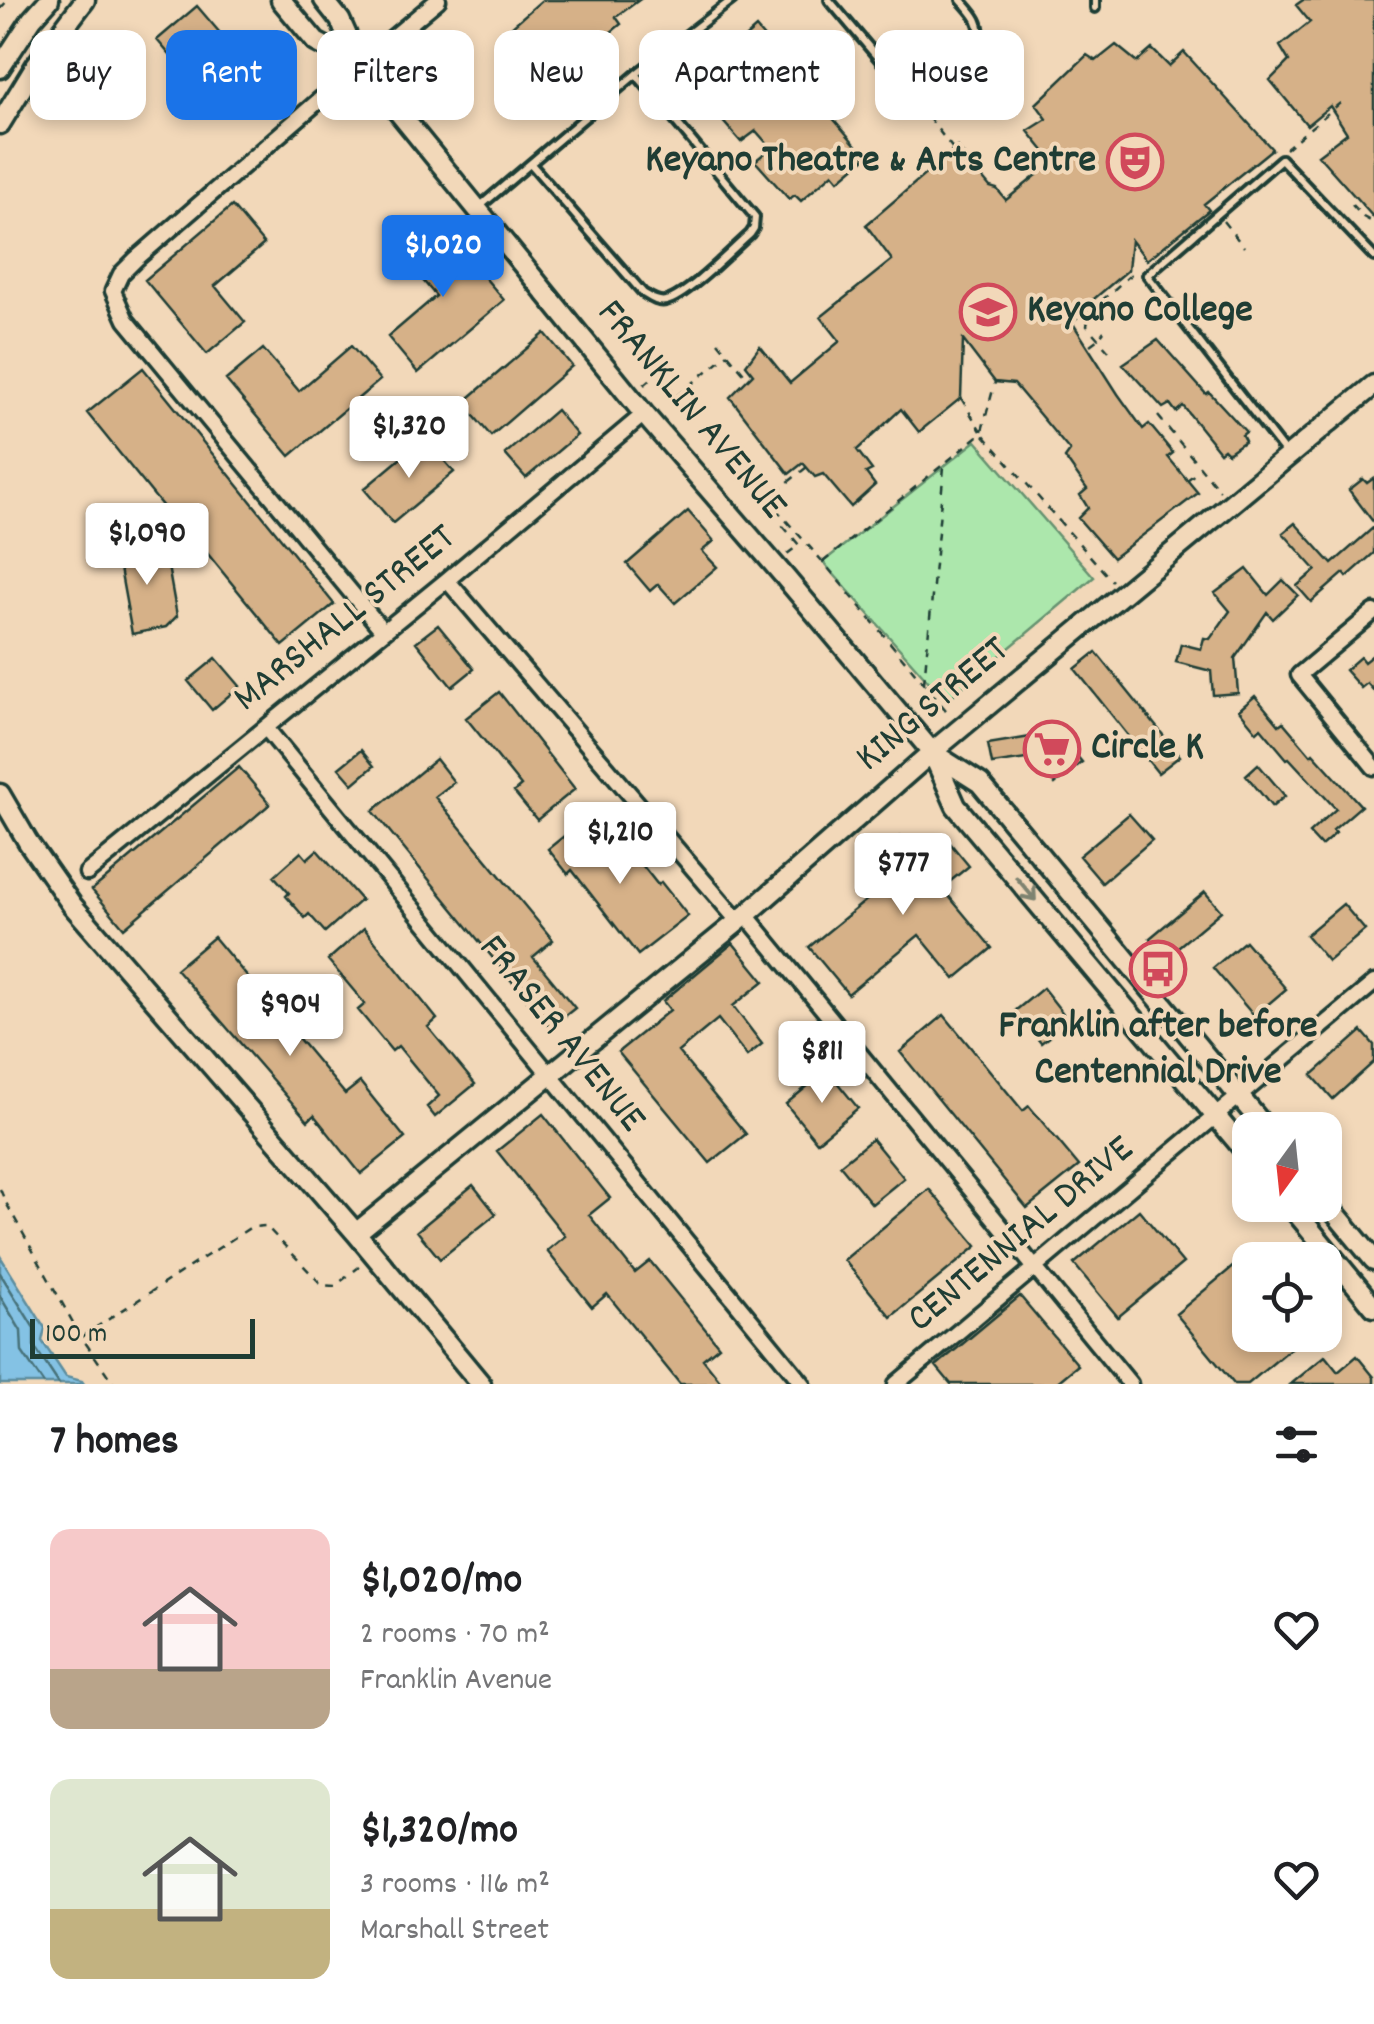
<!DOCTYPE html>
<html lang="en">
<head>
<meta charset="utf-8">
<style>
	:root { --surface:#fff; --page:#f2f2f2; --text:#202124; --muted:#757577; --accent:#1a73e8 }
	body { margin:0; font-family:Dekko,sans-serif; background:var(--page); color:var(--text); height:100vh; display:flex; flex-direction:column; font-size:38px; white-space:nowrap }
	* { box-sizing:border-box; margin:0 }
	p { font-size:32px; color:var(--muted) }
	.icon { flex:none; width:55px; height:55px; fill:none; stroke:currentColor; stroke-width:2; stroke-linecap:round; stroke-linejoin:round }
	.map { position:relative; height:1384px; overflow:hidden }
	.drawer { display:flex; flex-direction:column; background:var(--surface); flex:1 }
	.drawer>* { flex:none }
	.guide { position:absolute; left:30px; top:30px; width:1315px; height:90px; display:flex; gap:20px }
	.needle { width:65px; rotate:195deg }
	.fabs { position:absolute; left:1232px; top:1112px; display:grid; gap:20px }
	.fabs a { display:grid; place-items:center; width:110px; height:110px; border-radius:20px; background:var(--surface); box-shadow:0 5px 15px #0003; font-size:50px }
	.scale { position:absolute; left:30px; bottom:25px; width:225px; box-sizing:border-box; padding-left:10px; border:5px solid #1f3d34; border-top:0; font-size:28px; line-height:35px; white-space:nowrap; color:#1f3d34; -webkit-text-stroke:8px #f2d8b9; paint-order:stroke }
	.price { position:absolute; translate:-50% -85px; padding:0 22px; border-radius:10px; background:#fff; color:#222; font-size:32px; line-height:65px; filter:drop-shadow(0 2px 5px #0008) }
	.price::after { content:''; position:absolute; left:50%; top:60px; width:30px; height:22px; margin-left:-15px; background:inherit; clip-path:polygon(0 0,100% 0,50% 100%) }
	.price.current { background:var(--accent); color:#fff }
	ul { padding:0; list-style:none }
	li { display:flex; align-items:center; gap:30px; height:250px; padding:0 50px }
	li span { display:grid; place-items:center; flex:none; width:280px; height:200px; border-radius:20px; color:#555 }
	li>.icon { margin-inline-start:auto }
	span .icon { width:120px; height:120px; fill:#fffc; stroke-width:1 }
	li b { font-size:42px }
	h2 { display:flex; justify-content:space-between; align-items:center; height:120px; padding:0 50px; font-size:42px }
	.pill { padding:0 35px; border-radius:20px; background:var(--surface); box-shadow:0 5px 15px #0003; font-size:35px; line-height:90px }
	.pill.current { background:var(--accent); color:#fff }
	.map>svg:first-child { display:block }
	.green { fill:#ace7ac; stroke:#669270; stroke-width:2.5 }
	.water { fill:#84c2e4; stroke:#5c8d9e; stroke-width:2.5 }
	.lines { fill:none; stroke-linecap:round; stroke-linejoin:round }
	.shore { stroke:#47727a; stroke-width:2.5 }
	.building { fill:#d6b188; stroke:#1f3d34; stroke-width:2.5 }
	.lane-casing { stroke:#1f3d34; stroke-width:14 }
	.street-casing { stroke:#1f3d34; stroke-width:21 }
	.secondary-casing { stroke:#1f3d34; stroke-width:25 }
	.path { stroke:#1f3d34; stroke-width:2.5; stroke-dasharray:8 8; stroke-linecap:butt }
	.lane { stroke:#f2d8b9; stroke-width:6 }
	.street { stroke:#f2d8b9; stroke-width:14 }
	.secondary { stroke:#f2d8b9; stroke-width:18 }
	.oneway { stroke:#7e8370 }
	.labels { text-anchor:middle; dominant-baseline:central; stroke-width:8; stroke-linejoin:round; paint-order:stroke }
	.poi-label { font-size:40px; font-weight:bold; fill:#1f3d34; stroke:#f2d8b9; text-anchor:start }
	.street-label { font-size:40px; fill:#1f3d34; stroke:#f2d8b9 }
</style>
</head>
<body>
<div class="map">
<svg width="1374" height="1384" viewBox="0 0 1374 1384">
	<rect width="100%" height="100%" fill="#f2d8b9"/>
	<filter id="ink" filterUnits="userSpaceOnUse"><feTurbulence type="fractalNoise" baseFrequency=".01" numOctaves="2"/><feDisplacementMap in="SourceGraphic" scale="20" xChannelSelector="R" yChannelSelector="G"/><feConvolveMatrix kernelMatrix="1 2 1 2 8 2 1 2 1" color-interpolation-filters="sRGB"/></filter>
	<g filter="url(#ink)">
		<path class="green" d="M976,441L1094,577L946,701L823,562Z"/>
		<path class="water" d="M0,1256L45,1328L42,1341L66,1377L82,1381L84,1384H0Z"/>
		<g class="lines">
			<path class="shore" d="M0,1273L34,1328V1346L59,1384
				M0,1296L21,1331L22,1352L44,1384"/>
		</g>
		<path class="building" d="M542,0H639L616,17L621,24L568,67L564,63L547,77L536,63L531,66L503,34Z
			M1303,0H1374V218L1318,155L1347,133L1330,106L1307,125L1270,80L1289,61L1280,46L1310,22L1296,5Z
			M197,6L250,68L210,102L157,40Z
			M756,28L866,157L839,180L833,173L801,201L795,195L789,199L755,161L771,148L756,131L741,142L707,103L715,95L705,84L735,57L731,50Z
			M1116,45L1137,62L1152,49L1169,66L1184,52L1272,149L1204,204L1209,210L1147,260L1131,240L1128,270L1082,309V314L1072,322L1118,394L1143,429L1149,424L1173,453L1168,457L1198,493L1113,558L1078,518L1088,508L1080,495L1087,489L1065,458L1070,451L1014,384L995,382L963,340L961,398L919,432L901,409L857,450L872,470L866,473L875,485L851,507L823,474L815,477L803,463L789,474L730,397L753,374L746,365L760,346L790,383L840,341L821,317L892,260L866,225L957,147L990,187L997,189L1006,200L1053,162L1028,131L1047,119L1036,104L1087,55L1096,61Z
			M232,206L264,244L215,286L245,322L207,354L145,280Z
			M440,225L504,300L418,373L388,337L436,296L403,257Z
			M545,333L572,366L491,436L463,403Z
			M1158,340L1206,394L1209,392L1246,432L1242,435L1245,441L1228,453L1224,449L1220,452L1183,406L1176,412L1170,404L1163,408L1123,364Z
			M351,346L380,380L290,456L226,380L263,349L299,391Z
			M143,368L334,604L283,646L198,542L194,545L87,413Z
			M556,410L577,435L526,478L505,454Z
			M425,438L454,472L393,523L364,489Z
			M1374,478V523L1349,490L1363,479L1367,483Z
			M688,511L714,541L702,551L717,567L675,603L658,584L650,591L627,564Z
			M1295,523L1332,564L1374,527V553L1347,577L1344,573L1311,602L1297,586L1316,570L1283,533Z
			M164,544L177,616L166,627L132,634L117,552Z
			M1247,569L1268,595L1283,580L1298,595L1273,619L1267,612L1235,658L1238,693L1213,695L1211,671L1176,662L1181,644L1201,649L1204,638L1210,639L1230,611L1215,593Z
			M438,625L474,669L452,687L416,642Z
			M1096,652L1180,756L1158,773L1075,669Z
			M1374,654V691L1367,683L1361,688L1345,670L1360,657L1364,662Z
			M216,658L240,686L212,710L188,681Z
			M499,692L575,789L537,820L514,792L521,786L466,718Z
			M1255,696L1279,725L1283,722L1311,755L1313,753L1361,806L1333,830L1336,833L1321,846L1309,833L1336,809L1289,758L1287,759L1261,728L1257,732L1239,710Z
			M1050,724L1082,762L1055,784L1033,758L992,764L988,744L1036,736Z
			M361,750L374,766L353,784L339,768Z
			M436,759L454,782L435,797L553,940L533,957L575,1008L550,1028L373,811Z
			M1258,764L1285,796L1272,807L1246,775Z
			M239,767L270,804L124,928L92,890Z
			M1129,814L1152,840L1102,883L1079,856Z
			M584,820L614,858L628,847L658,885L661,882L688,916L638,955L572,870L568,874L548,849Z
			M900,837L923,865L950,843L969,866L942,888L992,948L955,979L919,935L848,994L809,947L880,889L862,868Z
			M317,850L361,900L325,932L309,914L305,918L286,896L289,893L274,876L301,852L307,859Z
			M1205,892L1221,911L1166,957L1150,938Z
			M1343,904L1365,930L1328,961L1306,935Z
			M364,928L437,1019L428,1027L475,1084L435,1117L427,1107L439,1096L398,1046L392,1051L358,1010L365,1004L328,960Z
			M214,937L345,1094L360,1082L405,1138L361,1174L314,1115L308,1121L176,969Z
			M1245,941L1286,989L1254,1016L1213,968Z
			M733,943L764,981L733,1006L762,1044L747,1056L718,1019L678,1052L746,1134L710,1163L618,1052L670,1010L663,1001Z
			M1043,988L1069,1021L1041,1043L1015,1011Z
			M944,1015L1023,1111L1029,1106L1079,1166L1027,1208L900,1052Z
			M1362,1031L1374,1045V1062L1333,1099L1312,1075Z
			M827,1070L858,1108L817,1142L786,1104Z
			M543,1114L610,1198L589,1215L635,1273L650,1261L719,1346L703,1359L723,1384H680L607,1294L592,1307L547,1251L565,1236L497,1151Z
			M872,1139L904,1178L872,1204L840,1165Z
			M473,1185L496,1214L440,1259L417,1231Z
			M929,1189L977,1246L891,1317L844,1260Z
			M1139,1210L1183,1263L1118,1317L1074,1264Z
			M1259,1245L1271,1260H1250V1335H1307L1248,1384H1234L1176,1314Z
			M1020,1296L1078,1365L1055,1384H951L936,1366Z
			M1325,1356L1338,1372L1357,1356L1374,1377V1384H1291Z"/>
		<g class="lines">
			<g class="lane-casing">
				<path id="lane" d="M829,0L900,84L907,88H918L979,37C982,21 971,12 961,0
					M1095,8V0
					M947,64L983,101
					M531,164L643,293C650,297 657,303 666,301C686,297 733,249 750,234L754,228L755,217L636,74
					M478,208L636,74L732,0
					M1287,455L1147,275L1281,159L1374,257"/>
			</g>
			<g class="street-casing">
				<path id="street" d="M447,580L738,921
					M1374,612L1299,675L1374,767
					M383,631L126,320L113,291L121,274L136,259L360,65L438,0
					M266,728L803,1384
					M87,873L447,580L644,414
					M746,915L1130,1384
					M896,1384L1374,983"/>
			</g>
			<g class="secondary-casing">
				<path id="secondary" d="M281,0L316,42L360,65
					M324,0L340,20L360,65L644,414L784,576L932,752L956,806L1250,1157
					M0,68L32,19L49,0
					M0,124L36,65L85,0
					M933,753L980,783L1267,1130
					M0,794L28,842L72,905L356,1233L481,1384
					M1325,1201L1374,1260
					M1290,1205L1374,1307
					M356,1233L746,915L932,752L1374,385"/>
			</g>
			<path class="path" d="M0,9L8,0
				M928,117L954,150
				M1285,149L1345,99
				M1352,205L1363,217L1374,223
				M1223,221L1244,247
				M718,342L748,378
				M1090,345L1098,339L1104,331
				M1109,351L1087,326L1089,312L1137,269
				M644,385L658,373L677,396L728,354
				M961,398L981,431
				M1158,416L1220,491
				M982,431L995,382
				M807,467L767,499L823,562L950,715
				M727,468L732,463L751,484L754,481L766,498
				M1187,480L1200,470
				M787,554L799,545L783,526L788,523
				M823,562L982,433L1112,581
				M924,683L944,467
				M0,1189L5,1201L80,1335L114,1384
				M81,1337L251,1227L266,1226L322,1285L335,1286L359,1267"/>
			<use href="#lane" class="lane"/>
			<use href="#street" class="street"/>
			<use href="#secondary" class="secondary"/>
		</g>
		<defs><path id="oneway-shaft" d="M-6 0H5M1.5-3L5.5 0L1.5 3" fill="none" stroke-width="1.6" stroke-linecap="round" stroke-linejoin="round" transform="scale(2.5)"/></defs>
		<use class="oneway" href="#oneway-shaft" transform="translate(1026 889) rotate(50)"/>
	</g>
	<defs>
		<g id="theatre-ring" transform="scale(2.875)"><circle r="9.5" fill="#f2d8b9" stroke="#d1495b" stroke-width="1.5"/><path d="M-5-5.5Q0-4 5-5.5V0Q5 5 0 6Q-5 5-5 0ZM-3.3-2.5H-1v1.5H-3.3ZM1-2.5H3.3v1.5H1ZM-2.8 1Q0 5.5 2.8 1Z" fill="#d1495b"/></g>
		<g id="university-ring" transform="scale(2.875)"><circle r="9.5" fill="#f2d8b9" stroke="#d1495b" stroke-width="1.5"/><path d="M0-5L7-2L0 1L-7-2ZM-4 1L0 2.5L4 1V4Q0 6-4 4Z" fill="#d1495b"/></g>
		<g id="supermarket-ring" transform="scale(2.875)"><circle r="9.5" fill="#f2d8b9" stroke="#d1495b" stroke-width="1.5"/><path d="M-6-5.5h2.5l.6 2H6L4.5 2H-2.5L-4.4-4H-6ZM-1.5 3.2a1.3 1.3 0 1 0 .1 0ZM3 3.2a1.3 1.3 0 1 0 .1 0Z" fill="#d1495b"/></g>
		<g id="bus-ring" transform="scale(2.875)"><circle r="9.5" fill="#f2d8b9" stroke="#d1495b" stroke-width="1.5"/><path d="M-5-6H5V4H4V6H2V4H-2V6H-4V4H-5ZM-3.5-4V0h7V-4ZM-3.5 1.2v1.5H-2V1.2ZM2 1.2v1.5H3.5V1.2Z" fill="#d1495b"/></g>
	</defs>
	<g fill-rule="evenodd">
		<use href="#theatre-ring" x="1135" y="162"/>
		<use href="#university-ring" x="988" y="312"/>
		<use href="#supermarket-ring" x="1052" y="749"/>
		<use href="#bus-ring" x="1158" y="969"/>
	</g>
	<g class="labels">
		<g class="poi-label">
			<text x="1096" y="162" text-anchor="end">Keyano Theatre &amp; Arts Centre</text>
			<text x="1027" y="312">Keyano College</text>
			<text x="1091" y="749">Circle K</text>
			<text x="1158" y="1028" text-anchor="middle">Franklin after before<tspan x="1158" dy="46">Centennial Drive</tspan></text>
		</g>
		<g class="street-label">
			<text transform="translate(690 411) rotate(50)">FRANKLIN AVENUE</text>
			<text transform="translate(346 620) rotate(-39)">MARSHALL STREET</text>
			<text transform="translate(934 706) rotate(-40)">KING STREET</text>
			<text transform="translate(560 1035) rotate(51)">FRASER AVENUE</text>
			<text transform="translate(1022 1236) rotate(-40)">CENTENNIAL DRIVE</text>
		</g>
	</g>
</svg>
<div class="fabs">
<a><svg class="needle" viewBox="-14 -14 28 28"><path d="M0-13l5 13h-10z" fill="#e53935"/><path d="M0 13l5-13h-10z" fill="#757577"/></svg></a>
<a><svg class="icon" aria-label="locate" viewBox="0 0 24 24"><circle cx="12" cy="12" r="6"/><path d="M12 2v4M12 18v4M2 12h4M18 12h4"/></svg></a>
</div>
<div class="scale">100 m</div>
<b class="price current" style="left:443px;top:300px">$1,020</b>
<b class="price" style="left:409px;top:481px">$1,320</b>
<b class="price" style="left:147px;top:588px">$1,090</b>
<b class="price" style="left:620px;top:887px">$1,210</b>
<b class="price" style="left:903px;top:918px">$777</b>
<b class="price" style="left:290px;top:1059px">$904</b>
<b class="price" style="left:822px;top:1106px">$811</b>
<div class="guide">
<a class="pill">Buy</a>
<a class="pill current">Rent</a>
<a class="pill">Filters</a>
<a class="pill">New</a>
<a class="pill">Apartment</a>
<a class="pill">House</a>
</div>
</div>
<section class="drawer">
<h2>7 homes<svg class="icon" aria-label="filters" viewBox="0 0 24 24"><path d="M4 7h16M4 17h16"/><circle cx="9" cy="7" r="2"/><circle cx="15" cy="17" r="2"/></svg></h2>
<ul>
<li><span style="background:linear-gradient(#f6c9c9 70%,#b9a48a 0)"><svg class="icon" aria-label="home" viewBox="0 0 24 24"><path d="M3 11l9-7 9 7M6 9v11h12V9"/></svg></span><div><b>$1,020/mo</b><p>2 rooms · 70 m²</p><p>Franklin Avenue</p></div><svg class="icon" aria-label="heart" viewBox="0 0 24 24"><path d="M12 20l-8-8c-3-5 5-10 8-4 3-6 11-1 8 4z"/></svg></li>
<li><span style="background:linear-gradient(#dfe7d0 65%,#c2b280 0)"><svg class="icon" aria-label="home" viewBox="0 0 24 24"><path d="M3 11l9-7 9 7M6 9v11h12V9"/></svg></span><div><b>$1,320/mo</b><p>3 rooms · 116 m²</p><p>Marshall Street</p></div><svg class="icon" aria-label="heart" viewBox="0 0 24 24"><path d="M12 20l-8-8c-3-5 5-10 8-4 3-6 11-1 8 4z"/></svg></li>
</ul>
</section>
</body>
</html>
